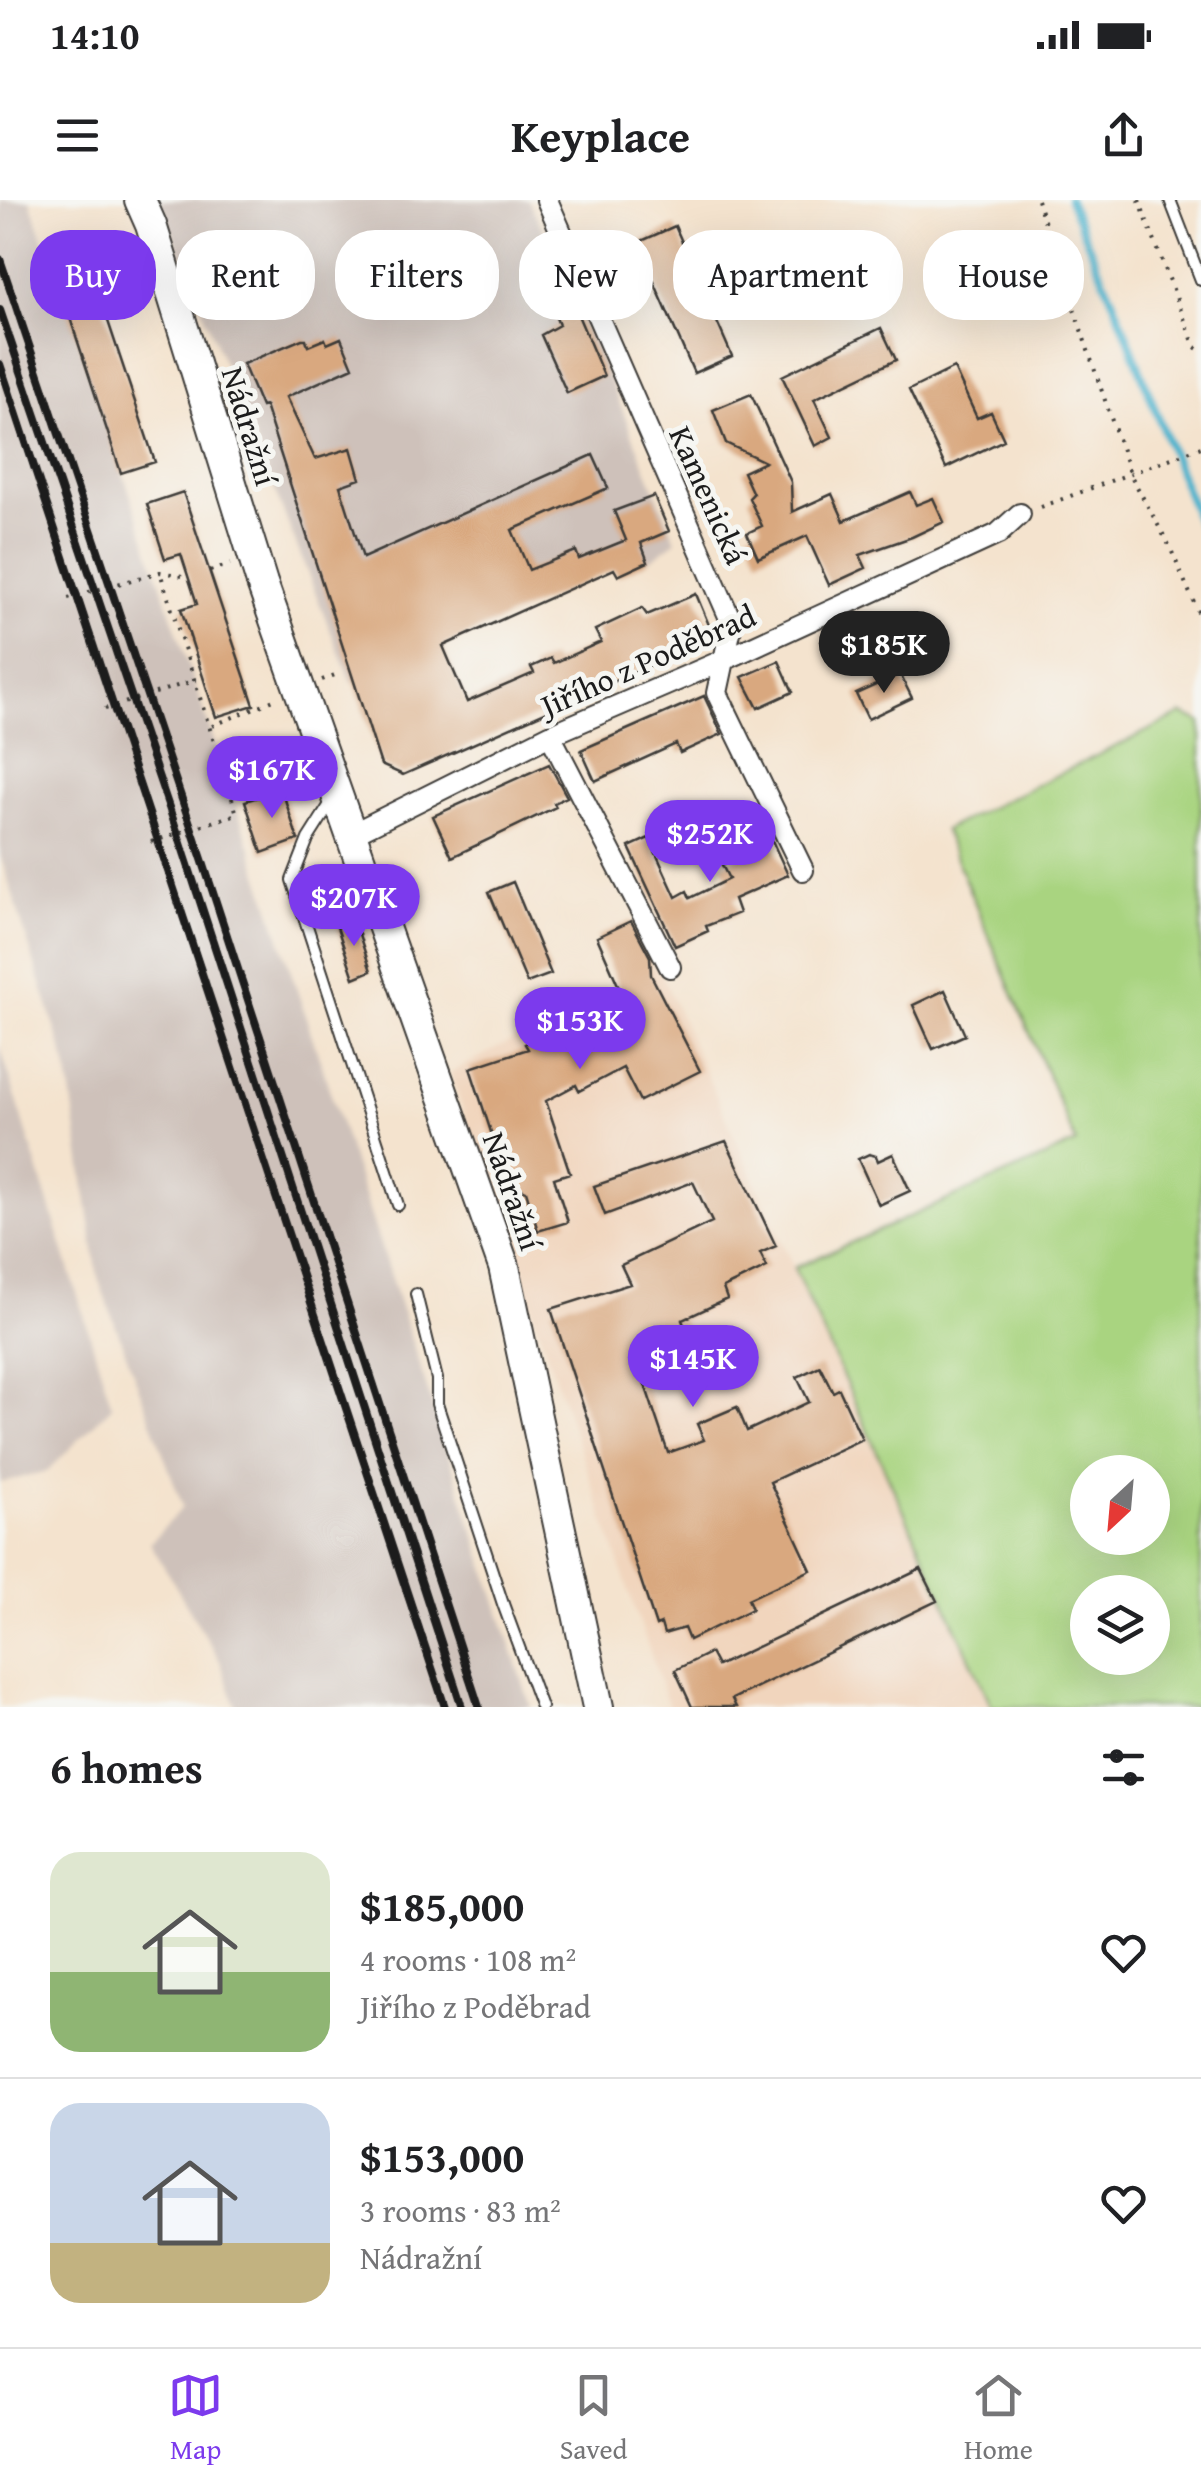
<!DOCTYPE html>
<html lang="en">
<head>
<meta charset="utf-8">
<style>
	:root { --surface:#fff; --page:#f6f6f6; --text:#202124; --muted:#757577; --line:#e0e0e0; --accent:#7c3aed }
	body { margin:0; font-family:"Gentium Book Plus",serif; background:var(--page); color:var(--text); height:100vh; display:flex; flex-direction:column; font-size:38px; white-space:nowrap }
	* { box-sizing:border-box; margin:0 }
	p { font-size:32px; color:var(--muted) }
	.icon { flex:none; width:55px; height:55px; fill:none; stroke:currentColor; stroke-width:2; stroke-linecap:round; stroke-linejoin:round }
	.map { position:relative; height:1507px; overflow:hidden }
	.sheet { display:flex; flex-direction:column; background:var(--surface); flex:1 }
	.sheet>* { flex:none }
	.top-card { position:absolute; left:30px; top:30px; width:1142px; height:90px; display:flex; gap:20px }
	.needle { width:65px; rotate:206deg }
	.buttons { position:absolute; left:1070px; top:1255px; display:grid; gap:20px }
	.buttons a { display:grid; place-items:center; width:100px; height:100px; border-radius:50%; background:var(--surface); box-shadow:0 10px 40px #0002; font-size:50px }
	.price { position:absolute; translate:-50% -85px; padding:0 22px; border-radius:35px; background:var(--accent); color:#fff; font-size:32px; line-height:65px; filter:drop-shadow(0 2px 5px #0008) }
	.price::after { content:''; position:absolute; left:50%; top:60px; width:30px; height:22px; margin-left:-15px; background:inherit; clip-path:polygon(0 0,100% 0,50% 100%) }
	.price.selected { background:#222; color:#fff }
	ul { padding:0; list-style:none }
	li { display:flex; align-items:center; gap:30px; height:250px; padding:0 50px }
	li+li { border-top:2px solid var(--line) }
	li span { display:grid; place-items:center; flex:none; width:280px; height:200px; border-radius:30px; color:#555 }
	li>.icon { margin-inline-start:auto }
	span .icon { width:120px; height:120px; fill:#fffc; stroke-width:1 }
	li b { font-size:42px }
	h2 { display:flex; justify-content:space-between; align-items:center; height:120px; padding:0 50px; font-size:42px }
	.pill { padding:0 35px; border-radius:40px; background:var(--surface); box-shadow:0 10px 40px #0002; font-size:35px; line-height:90px }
	.pill.selected { background:var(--accent); color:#fff }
	.status { display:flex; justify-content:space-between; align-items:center; height:70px; padding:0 50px; background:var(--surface); direction:ltr }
	.status svg { height:28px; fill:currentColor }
	header { display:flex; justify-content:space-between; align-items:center; height:130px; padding:0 50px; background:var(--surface); font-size:45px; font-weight:600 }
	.tab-bar { display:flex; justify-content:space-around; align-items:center; height:140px; border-top:2px solid var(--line); background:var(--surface); font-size:28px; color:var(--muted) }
	.tab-bar a { display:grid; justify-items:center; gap:5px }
	.tab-bar .selected { color:var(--accent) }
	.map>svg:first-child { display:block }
	.built { fill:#f1d5bd }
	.industrial { fill:#cec1ba }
	.green { fill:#a9d480; stroke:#62784e; stroke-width:2.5; fill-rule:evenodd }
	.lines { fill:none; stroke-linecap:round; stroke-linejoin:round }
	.stream { stroke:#4fb4cd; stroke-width:8 }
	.building { fill:#d9a87f }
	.service-casing { stroke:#3c3a37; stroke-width:14 }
	.minor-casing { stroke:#3c3a37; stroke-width:24 }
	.primary-casing { stroke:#3c3a37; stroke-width:34 }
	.path { stroke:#3c3a37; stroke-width:4; stroke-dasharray:2.5 8; stroke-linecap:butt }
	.service { stroke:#fff; stroke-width:10 }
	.minor { stroke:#fff; stroke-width:20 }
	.primary { stroke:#fff; stroke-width:30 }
	.rail { stroke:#1c1c1c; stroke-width:8 }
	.labels { text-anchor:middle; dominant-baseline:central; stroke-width:10; stroke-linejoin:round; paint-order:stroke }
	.street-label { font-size:32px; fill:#1c1c1c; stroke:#f6f6f2 }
</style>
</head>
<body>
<div class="status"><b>14:10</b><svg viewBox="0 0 49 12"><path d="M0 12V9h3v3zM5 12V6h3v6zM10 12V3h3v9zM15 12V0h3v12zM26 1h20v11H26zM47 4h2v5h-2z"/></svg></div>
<header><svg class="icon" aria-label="menu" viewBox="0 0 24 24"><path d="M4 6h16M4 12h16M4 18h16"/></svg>Keyplace<svg class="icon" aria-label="share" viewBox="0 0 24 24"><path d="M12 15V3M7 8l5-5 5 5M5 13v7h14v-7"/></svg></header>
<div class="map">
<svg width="1201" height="1507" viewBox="0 0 1201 1507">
	<rect width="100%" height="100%" fill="#f6f6f2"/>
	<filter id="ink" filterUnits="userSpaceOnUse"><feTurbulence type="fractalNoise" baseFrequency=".01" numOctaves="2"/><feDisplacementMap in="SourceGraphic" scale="20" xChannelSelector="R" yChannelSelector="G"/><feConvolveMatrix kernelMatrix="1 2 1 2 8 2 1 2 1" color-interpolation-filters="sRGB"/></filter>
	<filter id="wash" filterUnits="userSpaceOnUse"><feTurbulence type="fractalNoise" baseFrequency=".0048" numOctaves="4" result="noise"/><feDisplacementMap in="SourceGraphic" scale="40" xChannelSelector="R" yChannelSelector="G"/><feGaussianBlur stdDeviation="2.25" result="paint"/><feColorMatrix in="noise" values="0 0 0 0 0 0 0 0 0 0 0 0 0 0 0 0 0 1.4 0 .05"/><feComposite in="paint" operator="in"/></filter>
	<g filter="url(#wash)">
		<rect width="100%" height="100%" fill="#f4e3ce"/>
		<path class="built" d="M657,765L992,1507H669L450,873Z"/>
		<path class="industrial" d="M0,0H30L33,9L250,646L531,1507H236L220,1461L150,1343L183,1307L98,1078L67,865L0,655Z
			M159,0H528L574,93L676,341L648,362L618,376L614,369L395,468L351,482Z
			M0,846L112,1206L48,1271L0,1283Z"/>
		<path class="green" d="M1182,514L1201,522V1507H992L794,1068L1076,943L944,630ZM1088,1272H1152V1338H1088ZM1088,1392H1152V1458H1088Z"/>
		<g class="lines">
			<path class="stream" d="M1069,0L1118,112L1201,329"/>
		</g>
		<g id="blocks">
			<path class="building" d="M675,26L732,156L694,173L637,43Z
				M275,35L299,84L267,100L242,51Z
				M80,37L155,262L121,273L47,48Z
				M569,94L604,176L567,193L541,135L559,125L550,103Z
				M881,128L896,160L814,199L832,237L815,246L782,176Z
				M341,138L353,167L286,197L315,259L351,248L360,279L340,286L363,358L593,255L608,288L512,330L529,370L576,351L579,359L626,340L614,311L654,296L669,331L641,343L648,362L618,376L614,369L443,446L467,502L534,473L531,467L551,458L554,463L601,442L595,430L642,408L647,415L696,394L714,437L403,575L381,565L265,206L261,207L243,164L302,139H306L308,146L325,139L327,144Z
				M954,168L977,218L991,212L1004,240L946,268L909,190Z
				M751,194L791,282L792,312L832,294L844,321L910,292L916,305L933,298L944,322L912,337L860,355L866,368L829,385L807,336L758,358L747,333L762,326L749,298L753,294L743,272L765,262L726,243L713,210Z
				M183,292L254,505L216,517L181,409L197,404L181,354L165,359L147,304Z
				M779,461L793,492L758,508L742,477Z
				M900,474L912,498L868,519L856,494Z
				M704,496L722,534L680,553L676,544L595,581L581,550Z
				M549,564L567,597L554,603L556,607L452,657L433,616Z
				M282,590L298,640L262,653L245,601Z
				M760,627L765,636L769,634L788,675L734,699L739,713L706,726L708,731L675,746L629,647L649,638L676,697L687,691L690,698L729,679L722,665L740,656L732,639Z
				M513,682L551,774L527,783L489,692Z
				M631,721L650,757L651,775L700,871L640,901L623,868L579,891L576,885L546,901L570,973L554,978L568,1022L538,1031L526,991L508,984L470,868L528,849L525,844L622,794L597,737Z
				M355,722L371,771L354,778L337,727Z
				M945,790L965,835L933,849L913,805Z
				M726,941L776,1046L760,1053L767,1067L723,1088L727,1099L682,1120L694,1148L639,1167L668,1253L704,1240L697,1224L737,1207L747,1231L809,1202L797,1177L820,1166L833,1192L839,1189L862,1239L770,1282L811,1370L748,1399L752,1409L689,1440L684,1428L664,1434L661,1424L656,1426L551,1109L630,1084L621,1065L712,1022L693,982L605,1015L594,986Z
				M869,954L876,956L878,961L893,954L910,991L879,1005L858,959Z
				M921,1369L937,1401L732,1499L736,1507H692L675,1470L710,1453L717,1466Z"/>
		</g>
	</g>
	<g filter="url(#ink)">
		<use href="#blocks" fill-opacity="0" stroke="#3c3a37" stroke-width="2.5"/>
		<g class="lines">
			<g class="service-casing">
				<path id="service" d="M1170,0L1201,80
					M334,598L308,639L292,680L398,1005
					M416,1094L437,1179V1204L503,1404L541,1507"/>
			</g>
			<g class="minor-casing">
				<path id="minor" d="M547,0L732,423L717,493L803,670
					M550,535L670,767
					M352,634L550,535L724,460L998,334L1020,314"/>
			</g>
			<g class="primary-casing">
				<path id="primary" d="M140,0L151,25L262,383L504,1067L598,1507"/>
			</g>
			<path class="path" d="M1037,0L1130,274L1169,345L1201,419
				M1139,0L1195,147L1201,151
				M1041,307L1201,247
				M210,371L230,364
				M68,398L160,372L188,377
				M322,480L340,473
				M105,509L196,480
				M212,526L276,499
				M151,642L237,614L160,372"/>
			<use href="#service" class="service"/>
			<use href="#minor" class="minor"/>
			<use href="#primary" class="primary"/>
			<path class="rail" d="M0,59L202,659L479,1507
				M0,110L178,634L462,1507
				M0,164L445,1507"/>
		</g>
	</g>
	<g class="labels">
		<g class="street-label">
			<text transform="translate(250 226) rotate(73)">Nádražní</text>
			<text transform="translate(709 295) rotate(66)">Kamenická</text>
			<text transform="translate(648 460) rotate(-24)">Jiřího z Poděbrad</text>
			<text transform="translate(513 991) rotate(71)">Nádražní</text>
		</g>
	</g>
</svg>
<div class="buttons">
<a><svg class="needle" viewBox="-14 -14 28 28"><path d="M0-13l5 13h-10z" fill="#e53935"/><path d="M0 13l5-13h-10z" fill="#757577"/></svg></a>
<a><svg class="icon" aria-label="layers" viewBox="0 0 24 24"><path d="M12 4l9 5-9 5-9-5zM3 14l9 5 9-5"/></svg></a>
</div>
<b class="price selected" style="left:884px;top:496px">$185K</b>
<b class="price" style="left:272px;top:621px">$167K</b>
<b class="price" style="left:710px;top:685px">$252K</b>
<b class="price" style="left:354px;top:749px">$207K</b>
<b class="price" style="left:580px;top:872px">$153K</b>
<b class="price" style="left:693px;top:1210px">$145K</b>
<div class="top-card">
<a class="pill selected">Buy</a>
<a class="pill">Rent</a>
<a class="pill">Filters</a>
<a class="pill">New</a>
<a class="pill">Apartment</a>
<a class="pill">House</a>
</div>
</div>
<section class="sheet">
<h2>6 homes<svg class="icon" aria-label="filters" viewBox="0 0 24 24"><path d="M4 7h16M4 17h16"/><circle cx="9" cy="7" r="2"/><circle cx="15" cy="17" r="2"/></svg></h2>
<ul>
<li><span style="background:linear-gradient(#dfe7d0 60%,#8fb573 0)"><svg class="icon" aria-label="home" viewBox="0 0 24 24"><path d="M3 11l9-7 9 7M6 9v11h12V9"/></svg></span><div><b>$185,000</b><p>4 rooms · 108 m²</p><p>Jiřího z Poděbrad</p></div><svg class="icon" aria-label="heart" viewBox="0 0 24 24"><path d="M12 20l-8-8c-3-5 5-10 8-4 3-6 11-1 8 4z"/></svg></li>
<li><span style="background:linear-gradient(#c9d6e8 70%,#c2b280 0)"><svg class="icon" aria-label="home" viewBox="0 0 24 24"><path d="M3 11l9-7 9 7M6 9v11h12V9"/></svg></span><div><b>$153,000</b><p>3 rooms · 83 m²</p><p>Nádražní</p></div><svg class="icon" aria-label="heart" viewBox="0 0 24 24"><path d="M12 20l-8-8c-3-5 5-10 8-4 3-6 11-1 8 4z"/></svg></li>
</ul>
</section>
<nav class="tab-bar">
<a class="selected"><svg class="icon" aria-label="map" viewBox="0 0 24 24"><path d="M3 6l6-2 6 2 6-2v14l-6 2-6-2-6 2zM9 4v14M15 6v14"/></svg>Map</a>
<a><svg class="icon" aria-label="saved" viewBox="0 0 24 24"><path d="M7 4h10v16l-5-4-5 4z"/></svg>Saved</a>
<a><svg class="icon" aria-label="home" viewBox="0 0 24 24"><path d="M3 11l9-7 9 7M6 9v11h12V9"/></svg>Home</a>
</nav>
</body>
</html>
